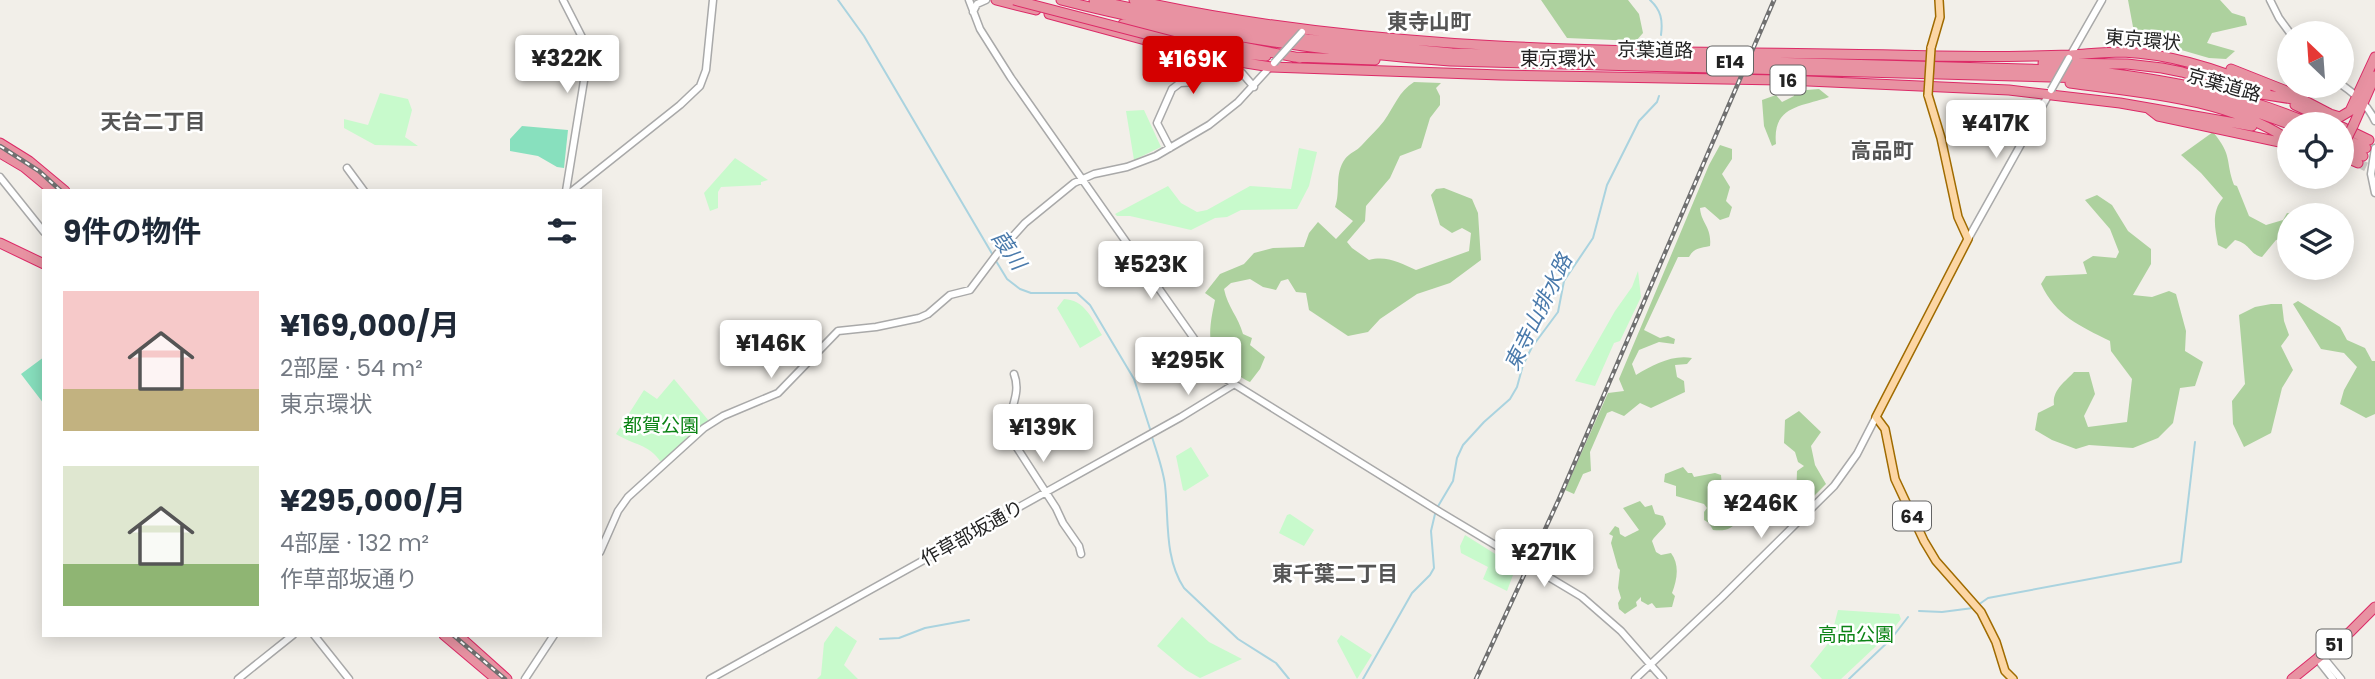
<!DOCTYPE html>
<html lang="ja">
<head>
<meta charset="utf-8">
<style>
	:root { --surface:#fff; --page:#f6f6f7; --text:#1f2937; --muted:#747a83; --accent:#d40000 }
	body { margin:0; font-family:Poppins,"Noto Sans JP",sans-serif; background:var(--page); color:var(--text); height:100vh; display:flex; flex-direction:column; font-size:26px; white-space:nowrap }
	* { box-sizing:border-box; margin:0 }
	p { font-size:23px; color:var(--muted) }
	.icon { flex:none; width:38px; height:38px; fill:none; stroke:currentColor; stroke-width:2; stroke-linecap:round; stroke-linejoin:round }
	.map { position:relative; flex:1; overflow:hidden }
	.details { position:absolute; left:42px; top:189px; width:560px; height:448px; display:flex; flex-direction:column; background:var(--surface); border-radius:0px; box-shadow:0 4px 18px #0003 }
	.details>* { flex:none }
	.needle { width:46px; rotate:335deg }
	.fabs { position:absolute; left:2277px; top:21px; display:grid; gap:14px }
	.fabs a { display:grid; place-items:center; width:77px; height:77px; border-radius:50%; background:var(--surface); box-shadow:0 4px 18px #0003; font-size:35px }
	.price { position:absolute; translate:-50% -60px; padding:0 16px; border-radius:7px; background:#fff; color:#222; font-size:23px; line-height:46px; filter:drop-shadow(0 2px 4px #0008) }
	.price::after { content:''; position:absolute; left:50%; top:42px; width:21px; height:16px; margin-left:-10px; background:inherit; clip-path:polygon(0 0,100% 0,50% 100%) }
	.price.current { background:var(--accent); color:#fff }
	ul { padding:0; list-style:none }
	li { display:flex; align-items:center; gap:21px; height:175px; padding:0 21px }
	li span { display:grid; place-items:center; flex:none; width:196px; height:140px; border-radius:0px; color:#555 }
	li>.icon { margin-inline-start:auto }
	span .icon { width:84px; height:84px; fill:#fffc; stroke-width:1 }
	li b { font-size:30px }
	h2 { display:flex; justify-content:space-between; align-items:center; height:84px; padding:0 21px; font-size:30px }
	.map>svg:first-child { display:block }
	.forest { fill:#add19e }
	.park { fill:#c8facc }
	.pitch { fill:#88e0be }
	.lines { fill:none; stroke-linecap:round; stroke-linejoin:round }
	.stream { stroke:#aad3df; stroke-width:2 }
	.highway-tunnel { stroke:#c8c6c1; stroke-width:9; stroke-dasharray:9 4.5; stroke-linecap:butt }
	.minor-casing { stroke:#a9a9a9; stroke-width:9 }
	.major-casing { stroke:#a06b00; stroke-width:10 }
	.highway-casing { stroke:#dc2a67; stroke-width:11 }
	.minor { stroke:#fff; stroke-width:6 }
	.major { stroke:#fcd6a4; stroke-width:7 }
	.highway { stroke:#e892a2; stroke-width:9 }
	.rail-casing { stroke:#707070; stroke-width:4.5 }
	.rail { stroke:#fff; stroke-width:2; stroke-dasharray:5; stroke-linecap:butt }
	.minor-bridge-casing { stroke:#a9a9a9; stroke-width:9; stroke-linecap:butt }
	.major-bridge-casing { stroke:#a06b00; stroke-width:10; stroke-linecap:butt }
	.highway-bridge-casing { stroke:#dc2a67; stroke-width:11; stroke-linecap:butt }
	.minor-bridge { stroke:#fff; stroke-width:6 }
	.major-bridge { stroke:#fcd6a4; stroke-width:7 }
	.highway-bridge { stroke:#e892a2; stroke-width:9 }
	.labels { text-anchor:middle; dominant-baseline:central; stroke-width:5; stroke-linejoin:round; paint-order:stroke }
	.shield { fill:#fff; stroke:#646464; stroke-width:2 }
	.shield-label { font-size:18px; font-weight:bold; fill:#222 }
	.street-label { font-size:19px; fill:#222; stroke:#fff }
	.park-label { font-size:19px; fill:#0c8416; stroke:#fff }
	.neighbourhood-label { font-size:21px; font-weight:bold; fill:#555; stroke:#fff }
	.water-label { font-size:21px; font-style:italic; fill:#4a7aab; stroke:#fff }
</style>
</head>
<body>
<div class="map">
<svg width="2375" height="679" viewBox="0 0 2375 679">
	<rect width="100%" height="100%" fill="#f2efe9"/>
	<path class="forest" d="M1541,0H1628L1639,14L1643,33L1636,41L1567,38Z
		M2128,0H2220L2232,13L2245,17L2247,25L2212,33L2207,43L2235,51L2226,59L2209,58L2171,47L2136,43Z
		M1414,82L1441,83L1436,88L1440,96V105L1430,118L1421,148L1400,156L1390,178L1366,206L1365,221L1347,242L1352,248L1369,260C1386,255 1401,263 1416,270L1469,251L1471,233L1462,228L1452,233L1440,225L1431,195L1436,189L1444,188L1472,199L1478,213L1481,260L1450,283L1417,294L1380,319L1368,332L1348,336L1309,310L1306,293L1296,292L1288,279L1281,281L1276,290L1263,287L1250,279L1231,283L1224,289C1228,308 1238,316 1243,334L1252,338L1250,345L1265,357L1260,369L1250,382C1239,377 1218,362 1213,350C1207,335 1212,315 1215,300L1205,293L1220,274L1244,264L1254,253L1273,248L1304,247L1309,233L1318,222L1336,239L1353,221L1335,207C1341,191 1334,174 1345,159C1349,153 1357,151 1362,145C1369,137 1378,129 1384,121C1394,107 1399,91 1414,82Z
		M1819,89L1829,97C1802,107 1772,105 1776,144L1772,146L1764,126L1762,100L1776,95L1782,102L1794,96V91Z
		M2213,132C2233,156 2225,160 2234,185L2237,186L2249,216L2266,225L2283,220L2287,213L2297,215H2289V237L2276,240L2262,257C2249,254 2251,244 2235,240L2226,249L2218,245C2215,228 2211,212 2223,198L2201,173L2181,155Z
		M1720,145L1732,149V159L1722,174L1730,187L1726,201L1732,207L1729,217L1720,220L1705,207L1700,208C1701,223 1712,227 1710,246C1700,248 1694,248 1689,257H1678L1644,330L1660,338L1668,336L1675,339L1674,344L1659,342L1639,350L1632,364L1636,375C1652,365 1673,354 1692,358L1687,364L1675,365L1677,377L1684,381L1685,392L1651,408L1640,403L1624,416L1612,411L1607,413L1590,452L1591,471L1583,474L1574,494L1565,490L1608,393L1624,391L1619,379L1709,165Z
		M2097,195L2112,205L2128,231L2151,249V264L2133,295L2152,297L2169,291L2176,294L2186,331L2185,351L2203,362L2195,386L2180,388L2173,423L2158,438L2133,448L2089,445L2076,449L2052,440L2035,430L2038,413L2054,405C2052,390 2065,382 2074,372H2089L2095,394L2084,416L2088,427L2127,422L2132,379L2111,351L2110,341C2080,326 2056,316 2041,284L2046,276L2087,274L2083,262L2093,256L2116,258L2119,252L2110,229L2085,200Z
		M2298,301L2340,327L2347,340L2365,348L2372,361H2375V414L2366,418L2340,404L2344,390L2357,367L2344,353L2321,349L2293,304Z
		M2271,304H2282L2284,321L2289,335L2281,346L2293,370L2282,388L2271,433L2244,447L2233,424L2232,401L2245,384L2239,315L2255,307Z
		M1799,411L1821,432L1811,446L1815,465L1826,484L1804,506L1796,500L1797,471L1804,466L1798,462L1795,452L1784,443L1785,420Z
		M1683,467L1688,473H1692L1694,477L1715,473L1721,475L1722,487L1725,492L1732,491L1741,506L1737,514L1739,518C1732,530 1726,531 1713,530L1709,523L1704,520V512L1707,508L1704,504L1676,496V486L1664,482L1665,474Z
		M1640,501L1645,507L1652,505L1655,514L1663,516L1666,524C1662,531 1656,534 1652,541L1656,552L1661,555L1671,553C1680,565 1677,580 1672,593L1675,596L1672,607L1656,608L1652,603L1648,605L1641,601V597L1636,602L1637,606L1625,614L1619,609L1618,603L1621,598L1618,588L1620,570L1618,568L1611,543L1613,536L1609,534L1615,526L1619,528L1620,534L1625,537L1639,530L1623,508Z"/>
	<path class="park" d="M380,93L408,99L412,110L405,137L418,146L375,145L344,128V119L368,125Z
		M1144,110L1161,147L1134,160L1126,111Z
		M1299,148L1317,152L1309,186L1297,209L1241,210L1227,217L1215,218L1191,230L1130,216H1117L1115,214L1168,186L1181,203L1197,212L1207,210L1250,186L1291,189Z
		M735,158L768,180L761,182V185L721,187L718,192V208L710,211L704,193Z
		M1638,271L1641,297L1620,341L1614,343L1595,386L1575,381L1615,311L1632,287Z
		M1064,299C1085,300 1092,319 1102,335L1080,348L1057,308Z
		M674,379L709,421L695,430L663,461H660C649,444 633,445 616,434L644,390L657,399Z
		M1191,447L1209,476L1185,491L1183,490L1176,456Z
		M1290,514L1314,530L1304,546L1279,533L1287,515Z
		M1465,535L1516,567L1507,591L1483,579L1488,567L1461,553L1460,546Z
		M1838,610L1899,614L1901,619L1890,633L1841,679H1822L1810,666L1830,641Z
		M1182,617L1209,642L1242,659L1200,678L1186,670L1157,646Z
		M836,626L857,641L844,665L858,679H817L821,675L824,643Z
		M1341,635L1372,655L1357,679L1337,641Z"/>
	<path class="pitch" d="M522,126L568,130L564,168L557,167L538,156L510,151V139Z
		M44,357V404L21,374Z"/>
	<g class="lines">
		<path class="stream" d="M838,0L864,36L994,257
			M1650,0C1661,10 1663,20 1661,35
			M996,261L1007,279L1020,289L1031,293H1077L1090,305L1134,379L1151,432
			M1152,437C1157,453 1163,469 1165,485C1169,519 1164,558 1184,588L1238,639L1276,663L1289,679
			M1437,508L1453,481L1457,458L1463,445L1484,422L1510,399L1517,387L1523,365L1532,347L1558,312L1564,281L1593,238L1607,185L1639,121L1657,102L1659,96
			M1978,605L1988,598L2181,562L2195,442
			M1919,611L1942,612L1973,608
			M880,639L899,638L925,628L969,620
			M1363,679L1412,593L1430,575L1434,568L1431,531L1435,514
			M1849,679L1891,639L1908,617"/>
		<path class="highway-tunnel" d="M2358,163L2375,171"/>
		<g class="minor-casing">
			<path id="minor" d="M563,0L585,43L588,56L566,191
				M969,0L980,29L1011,78L1207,357L1226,379L1440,512L1582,597L1621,631L1663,679
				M2270,0L2279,18L2290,33
				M973,12L977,4L986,0
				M2070,56L2102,0
				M2342,85C2355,94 2368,105 2375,121
				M1170,148L1157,123L1172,89L1180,83L1196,82L1207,70L1215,68L1242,73L1254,87
				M2375,148L2371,174L2375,193
				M347,168L364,191
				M0,177L44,232
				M572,191L680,105L700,86L706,70L713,0
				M1968,239L2049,94
				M1014,374C1023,397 1004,414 1010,437L1056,508L1063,523L1079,546L1081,554
				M600,552L618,511L628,497L704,428L723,416L778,393L838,331L876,327L919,318L928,314L950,295L970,290L997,254L1025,223L1074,183L1094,174L1127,167L1156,156L1209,125L1238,102L1271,66
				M314,635L349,679
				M2318,656V660L2333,679
				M2320,656L2323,657L2341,679
				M238,679L293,635
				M525,679L554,635
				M710,679L1181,417L1233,385
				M1635,679L1722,597L1834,486L1857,454L1876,417"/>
		</g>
		<g class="major-casing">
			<path id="major" d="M1931,48L1940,17L1939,0
				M1928,95L1941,138L1958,217L1968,239L1876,417L1885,429L1895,479L1924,541L1936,561L1981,612L1996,642L2005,671L2013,679"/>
		</g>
		<g class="highway-casing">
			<path id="highway" d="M996,0L1036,10
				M1061,0C1189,33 1319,51 1450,61L2087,78C2160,86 2220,98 2289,124
				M1094,0L1192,21L1307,39L1452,53L2092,71C2168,80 2240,93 2311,124
				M1134,0C1383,56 1640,50 1893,55C1953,57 2012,57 2071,55C2088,54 2106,52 2123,52C2173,54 2221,70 2266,90
				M1049,14L1208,57L1271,67L1501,75L1786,80L2009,90L2120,103L2252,126
				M1123,24L1300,58
				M1195,47L1232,53L1266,56
				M1294,57L1375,60
				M2043,63L2127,64L2162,68L2182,72L2248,92L2305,101
				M2231,69L2284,90L2330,114L2340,117L2350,111L2375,57
				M2070,83C2143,93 2226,98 2289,140
				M2295,105L2336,124
				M2149,109L2158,116L2289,144
				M2353,126L2375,76
				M2342,127L2369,140
				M2342,138L2366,148
				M0,143L29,161L65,191
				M2342,146L2363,156
				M0,153L24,167L53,191
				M2342,156L2358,163
				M0,243L44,264
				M444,635L496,679
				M458,635L507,679
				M2292,679L2350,632L2375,607"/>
		</g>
		<use href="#minor" class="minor"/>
		<use href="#major" class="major"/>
		<use href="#highway" class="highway"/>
		<g class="rail-casing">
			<path id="rail" d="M0,146L39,171L61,191
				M453,635L505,679
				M1476,679L1559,499L1774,0"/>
		</g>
		<use href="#rail" class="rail"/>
		<g class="minor-bridge-casing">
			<path id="minor-bridge" d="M1274,63L1302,32
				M2051,90L2069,58"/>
		</g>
		<g class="major-bridge-casing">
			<path id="major-bridge" d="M1928,95L1931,48"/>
		</g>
		<g class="highway-bridge-casing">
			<path id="highway-bridge" d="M1014,0L1195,47
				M2342,148L2353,126"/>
		</g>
		<use href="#minor-bridge" class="minor-bridge"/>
		<use href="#major-bridge" class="major-bridge"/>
		<use href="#highway-bridge" class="highway-bridge"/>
	</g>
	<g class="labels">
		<g class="shield">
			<rect x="1707" y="46.5" width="46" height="29" rx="5"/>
			<rect x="1770.5" y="65.5" width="35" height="29" rx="5"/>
			<rect x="1893" y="501.5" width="38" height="29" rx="5"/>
			<rect x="2316.5" y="629.5" width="35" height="29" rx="5"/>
		</g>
		<g class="shield-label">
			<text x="1730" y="61">E14</text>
			<text x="1788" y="80">16</text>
			<text x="1912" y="516">64</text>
			<text x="2334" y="644">51</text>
		</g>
		<g class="street-label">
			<text transform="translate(2143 40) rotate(5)">東京環状</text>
			<text transform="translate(1655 50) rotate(1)">京葉道路</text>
			<text x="1558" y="58">東京環状</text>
			<text transform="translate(2224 85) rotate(16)">京葉道路</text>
			<text transform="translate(972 533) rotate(-29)">作草部坂通り</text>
		</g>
		<g class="park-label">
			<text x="661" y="425">都賀公園</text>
			<text x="1856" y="634">高品公園</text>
		</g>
		<g class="neighbourhood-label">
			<text x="1429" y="21">東寺山町</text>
			<text x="153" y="121">天台二丁目</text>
			<text x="1882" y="150">高品町</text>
			<text x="1335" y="573">東千葉二丁目</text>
		</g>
		<g class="water-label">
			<text transform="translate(1009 250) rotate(55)">葭川</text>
			<text transform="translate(1538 312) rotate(-64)">東寺山排水路</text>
		</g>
	</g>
</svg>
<div class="fabs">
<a><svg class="needle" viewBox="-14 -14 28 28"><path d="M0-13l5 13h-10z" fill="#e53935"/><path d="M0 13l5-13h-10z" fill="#747a83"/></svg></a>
<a><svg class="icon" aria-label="locate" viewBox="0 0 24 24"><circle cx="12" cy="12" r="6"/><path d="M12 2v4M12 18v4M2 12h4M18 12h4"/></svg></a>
<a><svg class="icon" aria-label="layers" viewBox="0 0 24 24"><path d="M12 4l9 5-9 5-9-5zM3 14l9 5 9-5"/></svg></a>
</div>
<b class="price" style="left:567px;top:95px">¥322K</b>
<b class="price current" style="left:1193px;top:96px">¥169K</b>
<b class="price" style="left:1996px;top:160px">¥417K</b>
<b class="price" style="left:1151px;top:301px">¥523K</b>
<b class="price" style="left:771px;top:380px">¥146K</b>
<b class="price" style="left:1188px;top:397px">¥295K</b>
<b class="price" style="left:1043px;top:464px">¥139K</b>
<b class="price" style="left:1761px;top:540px">¥246K</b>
<b class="price" style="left:1544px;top:589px">¥271K</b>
<section class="details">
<h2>9件の物件<svg class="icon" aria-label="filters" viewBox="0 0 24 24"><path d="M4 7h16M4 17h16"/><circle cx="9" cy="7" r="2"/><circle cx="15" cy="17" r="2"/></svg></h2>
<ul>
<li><span style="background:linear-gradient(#f6c9c9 70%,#c2b280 0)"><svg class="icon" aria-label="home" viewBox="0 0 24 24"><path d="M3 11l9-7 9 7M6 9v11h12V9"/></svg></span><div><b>¥169,000/月</b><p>2部屋 · 54 m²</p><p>東京環状</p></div></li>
<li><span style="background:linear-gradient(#dfe7d0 70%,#8fb573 0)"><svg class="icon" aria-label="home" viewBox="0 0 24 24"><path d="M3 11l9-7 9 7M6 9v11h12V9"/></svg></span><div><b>¥295,000/月</b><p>4部屋 · 132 m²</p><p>作草部坂通り</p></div></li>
</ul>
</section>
</div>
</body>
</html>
